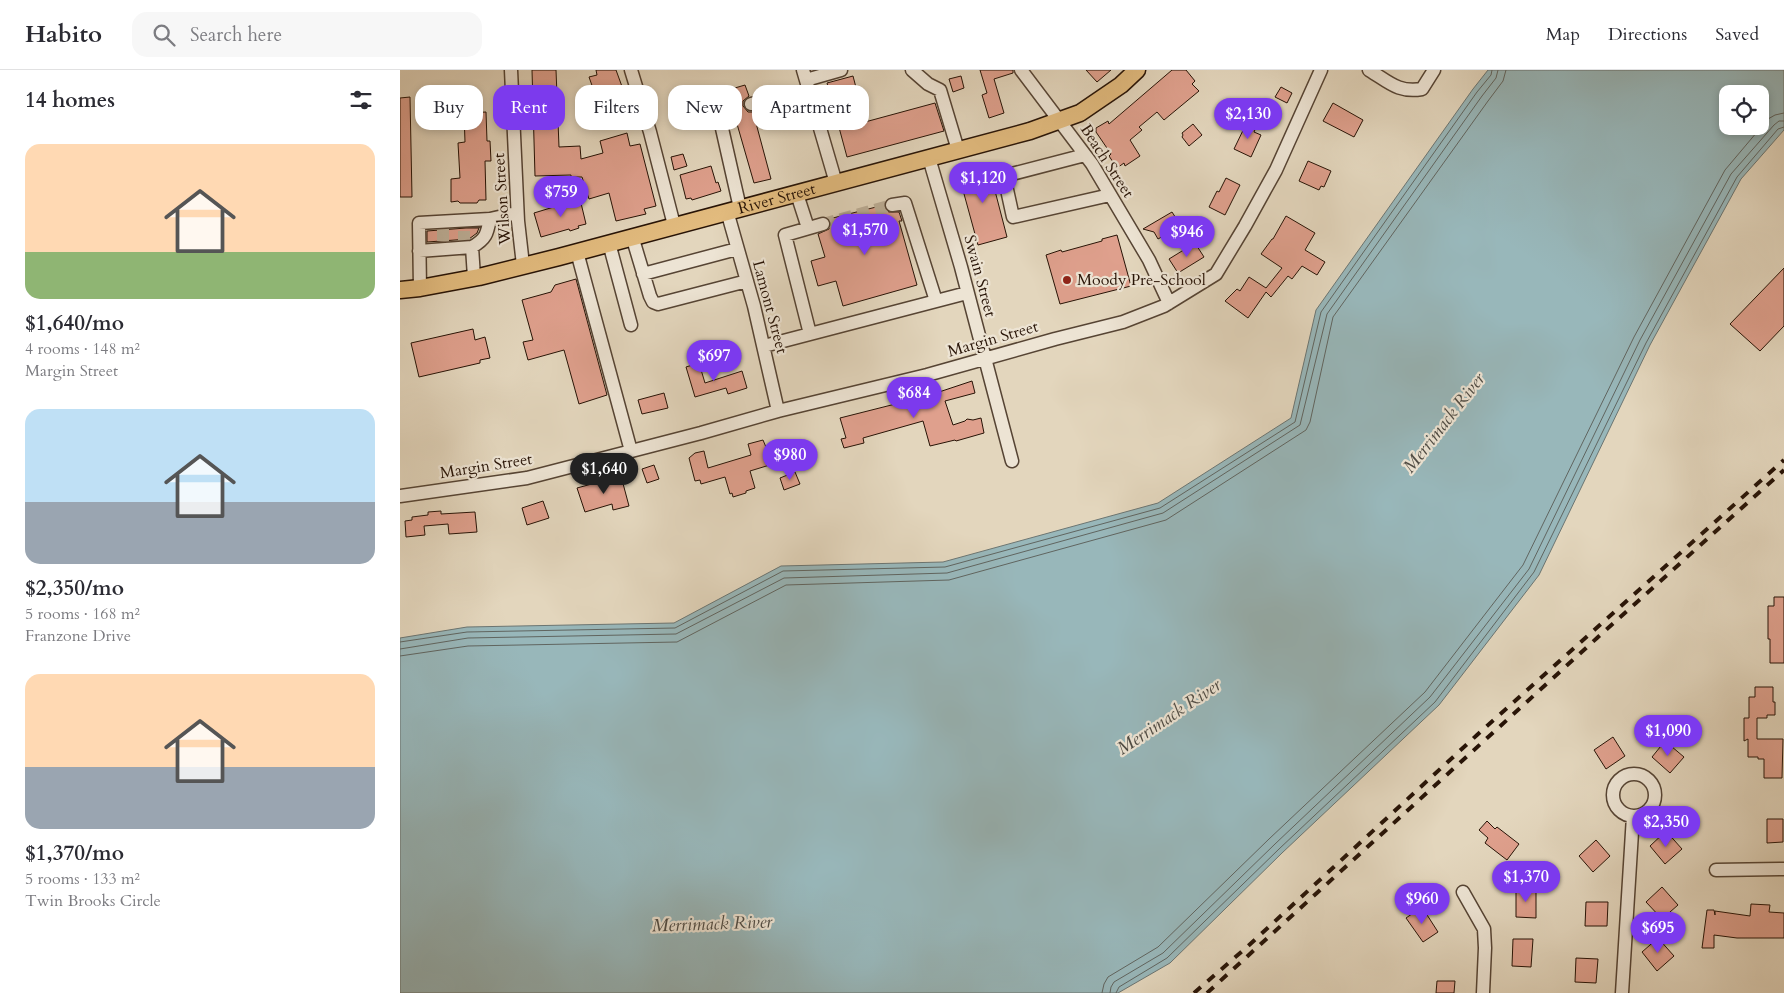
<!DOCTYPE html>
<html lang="en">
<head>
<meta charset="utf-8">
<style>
	:root { --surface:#fff; --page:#f7f7f7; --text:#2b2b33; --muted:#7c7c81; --line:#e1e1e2; --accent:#7c3aed }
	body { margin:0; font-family:Cardo,serif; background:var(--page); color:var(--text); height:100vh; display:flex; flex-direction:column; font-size:19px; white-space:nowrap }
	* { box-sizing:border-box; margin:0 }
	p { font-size:16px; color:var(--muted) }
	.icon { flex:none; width:28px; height:28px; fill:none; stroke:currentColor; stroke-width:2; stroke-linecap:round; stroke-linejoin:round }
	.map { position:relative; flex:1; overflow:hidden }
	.sheet { display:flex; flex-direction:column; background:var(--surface); width:400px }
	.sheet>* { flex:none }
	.banner { position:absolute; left:15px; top:15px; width:475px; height:45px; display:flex; gap:10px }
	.buttons { position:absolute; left:1319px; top:15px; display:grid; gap:10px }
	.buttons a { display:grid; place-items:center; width:50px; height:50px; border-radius:10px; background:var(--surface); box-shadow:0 2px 8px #0003; font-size:25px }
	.price { position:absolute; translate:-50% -42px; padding:0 11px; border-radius:18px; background:var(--accent); color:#fff; font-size:16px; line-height:32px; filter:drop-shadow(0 1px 2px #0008) }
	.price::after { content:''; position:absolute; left:50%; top:30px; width:15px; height:11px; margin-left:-8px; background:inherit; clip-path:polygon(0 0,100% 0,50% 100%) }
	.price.on { background:#222; color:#fff }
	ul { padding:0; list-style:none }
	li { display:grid; align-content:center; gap:10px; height:265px; padding:0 25px }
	li span { display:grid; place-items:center; height:155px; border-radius:15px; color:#555 }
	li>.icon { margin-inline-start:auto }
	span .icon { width:90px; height:90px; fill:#fffc; stroke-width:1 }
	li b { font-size:21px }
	h2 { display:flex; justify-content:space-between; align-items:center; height:60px; padding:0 25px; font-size:21px }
	.pill { padding:0 18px; border-radius:15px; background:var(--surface); box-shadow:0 2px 8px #0003; font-size:18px; line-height:45px }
	.pill.on { background:var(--accent); color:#fff }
	header { display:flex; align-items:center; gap:30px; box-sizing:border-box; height:70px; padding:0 25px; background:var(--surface); border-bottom:1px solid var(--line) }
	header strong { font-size:24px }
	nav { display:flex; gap:28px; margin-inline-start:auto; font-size:18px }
	.search { width:350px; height:45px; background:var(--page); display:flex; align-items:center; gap:12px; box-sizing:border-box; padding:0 18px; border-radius:15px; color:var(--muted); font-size:19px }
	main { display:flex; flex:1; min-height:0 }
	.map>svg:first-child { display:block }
	.water { fill:#98b7ba; stroke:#6b7572; fill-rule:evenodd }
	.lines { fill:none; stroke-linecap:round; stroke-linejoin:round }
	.shore { stroke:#606560; stroke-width:1 }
	.building { fill:#dfa08d; stroke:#271306 }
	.minor-tunnel { stroke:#bdaf98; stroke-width:12; stroke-dasharray:12 6; stroke-linecap:butt }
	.minor-casing { stroke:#564434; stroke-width:15 }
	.major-casing { stroke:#271306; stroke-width:19 }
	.minor { stroke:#ede4d4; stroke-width:12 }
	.major { stroke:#e2bb7e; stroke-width:16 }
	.rail { stroke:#271306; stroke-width:4; stroke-dasharray:9 9; stroke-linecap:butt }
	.poi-dot { fill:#8f2418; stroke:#ede4d4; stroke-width:2 }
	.labels { text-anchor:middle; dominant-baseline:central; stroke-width:4.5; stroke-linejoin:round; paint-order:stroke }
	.street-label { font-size:16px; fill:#271306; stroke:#ede4d4 }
	.poi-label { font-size:16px; fill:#271306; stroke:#ede4d4; text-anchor:start }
	.water-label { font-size:18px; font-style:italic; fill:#4f4c45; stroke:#ede4d4 }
</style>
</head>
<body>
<header>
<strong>Habito</strong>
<div class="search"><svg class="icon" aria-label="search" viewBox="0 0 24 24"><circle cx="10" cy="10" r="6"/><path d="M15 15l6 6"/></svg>Search here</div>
<nav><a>Map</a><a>Directions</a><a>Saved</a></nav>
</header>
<main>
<section class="sheet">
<h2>14 homes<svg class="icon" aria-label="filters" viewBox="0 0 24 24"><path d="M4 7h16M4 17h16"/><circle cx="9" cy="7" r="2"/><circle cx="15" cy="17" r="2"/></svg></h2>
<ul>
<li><span style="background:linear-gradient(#ffd9b3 70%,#8fb573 0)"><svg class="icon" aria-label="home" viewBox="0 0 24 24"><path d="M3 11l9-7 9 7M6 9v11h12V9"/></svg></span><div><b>$1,640/mo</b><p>4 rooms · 148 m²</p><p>Margin Street</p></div></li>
<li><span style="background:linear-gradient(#bfe0f5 60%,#9aa5b1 0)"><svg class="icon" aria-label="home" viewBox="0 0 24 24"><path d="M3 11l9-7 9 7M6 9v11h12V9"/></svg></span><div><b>$2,350/mo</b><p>5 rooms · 168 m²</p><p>Franzone Drive</p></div></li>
<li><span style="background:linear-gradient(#ffd9b3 60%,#9aa5b1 0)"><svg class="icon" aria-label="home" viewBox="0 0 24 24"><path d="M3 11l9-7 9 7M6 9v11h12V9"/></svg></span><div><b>$1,370/mo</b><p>5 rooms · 133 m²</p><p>Twin Brooks Circle</p></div></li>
</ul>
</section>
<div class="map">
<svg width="1384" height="923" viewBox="0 0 1384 923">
	<rect width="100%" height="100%" fill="#e3d6bd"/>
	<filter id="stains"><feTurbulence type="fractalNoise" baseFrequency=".004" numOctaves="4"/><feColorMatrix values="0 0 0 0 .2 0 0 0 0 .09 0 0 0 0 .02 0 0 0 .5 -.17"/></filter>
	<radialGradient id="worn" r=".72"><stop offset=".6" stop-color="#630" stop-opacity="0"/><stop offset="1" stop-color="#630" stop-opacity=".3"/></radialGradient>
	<path class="water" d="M1088,0H1384V60L1341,109L1250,275L1139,505L1039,635L882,783L770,893L718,923H0V568L67,557L274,553L381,496L543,492L758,433L891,348L916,240L1073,19ZM1328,24H1360V56H1328Z"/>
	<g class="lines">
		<path class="shore" d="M0,572L67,562L275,558L383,501L545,497L760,438L895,352L921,242L1077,22L1091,5L1092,0
			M0,579L68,568L276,564L384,508L547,503L763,443L900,355L927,244L1082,26L1096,8L1098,0
			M0,586L68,576L277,572L386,515L549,510L766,450L906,360L910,352L933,247L1088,31L1103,11L1106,0
			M702,923L704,914L708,907L758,877L869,769L1025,622L1123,495L1234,267L1325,100L1368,49L1375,45L1384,43
			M710,923L711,917L714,912L763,883L875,774L1030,627L1129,499L1240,270L1331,104L1374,55L1379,51H1384
			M716,923L719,917L767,888L879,779L1035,632L1134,502L1246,273L1337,107L1378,59L1384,57"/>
	</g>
	<path class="building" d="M132,0H156L159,77L180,76L181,89L203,83L200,71L227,63L230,76L240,74L256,136L244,139L246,144L216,151L209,123L189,129L182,107H171V105L135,106Z
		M196,0H216L224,22L219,23L221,31L200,38L189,7L197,5Z
		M580,0H613V3L594,9L604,43L589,48L582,25L587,23Z
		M686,0H711L697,12Z
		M772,0H786L795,11L792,14L799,21L764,50L757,42L739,57L742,60L730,70L740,86L725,96L724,93L717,98L709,86L711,84L696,62V58L708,51L709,54Z
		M453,6L465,52L535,33L544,61L447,87L427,13Z
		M561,6L564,18L553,22L549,9Z
		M345,15L349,26L343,31V36L348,42H353L371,109L354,113L335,47L340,43L341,38L337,32L331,31L328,20Z
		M881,17L892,23L887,33L875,27Z
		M10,27L12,127H0V28Z
		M933,33L963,50L954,67L923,51Z
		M86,42L87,71H90L91,91H85L86,130H79L77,133H60L58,131L51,132V109L60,108L58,73L65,72L64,43Z
		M848,50L857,55L854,62L861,65L851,87L834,79Z
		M793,54L802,65L789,76L782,67L783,65L782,63Z
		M283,84L287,96L274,100L271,87Z
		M908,91L931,101L924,117L921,116L919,120L899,111Z
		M588,94L607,167L578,175L558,102Z
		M311,96L316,113L318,112L321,121L292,130L291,128L286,129L280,105Z
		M826,108L840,115L825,145L809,137L817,121L819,122Z
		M180,129L186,154L178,156L179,158L170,161L169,159L141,167L134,143Z
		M484,135L485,140L489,142H499L502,151H499L517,215L443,236L436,211L418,216L411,191L425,187L418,164L429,159L431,155L429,149Z
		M772,142L781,156L758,169L754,162L743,159Z
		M886,146L915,163L905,180L925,192L917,205L902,196L892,209L888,206L871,227L866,222L848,248L825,231L837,219L840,221L849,207L866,218L882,198L861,184L872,169H873Z
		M66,158H79L77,163L69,169L27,172V161Z
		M717,165L731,216L660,234L646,185L661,180L662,182L702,171V169Z
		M795,173L804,187L778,203L769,189Z
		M1384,198V256L1360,281L1330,254Z
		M176,209L207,325L179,334L164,280L128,290L123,272L133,270L122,230L151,222L155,215Z
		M73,259L75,270L85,267L90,288L80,290V293L19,307L11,273Z
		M299,293L305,313L342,301L347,318L328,324L326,318L295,327L286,297Z
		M572,311L575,323L545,331L553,355L565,351L567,349L573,350L581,348L584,363L556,371L555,370L530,376L523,351L463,368L464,373L444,378L441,369L446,368L440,348L527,326Z
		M264,323L268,338L242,344L238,330Z
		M363,370L373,394L350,401L355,418L346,421V423L333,427L332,423L330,424L325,407L301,414L300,410L295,411L289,388L295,383L304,381L308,398L351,385L348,374Z
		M254,395L259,409L247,413L242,399Z
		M395,402L400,414L384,420L380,408Z
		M221,406L229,436L213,440L212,434L185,442L177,418Z
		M143,431L149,448L127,455L122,438Z
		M41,441V444L75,442L77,462L49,464L48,454L24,456L25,465L6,467L5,451L12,450V447L28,445V442Z
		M1374,527H1384V593H1370V569H1368V536H1374Z
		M1355,617H1373V632H1375V645H1367V648H1357V669H1383L1382,708H1364V689H1358V687H1348V669L1344,671V648H1349V627H1355Z
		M1213,667L1225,686L1206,699L1194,680Z
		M1265,671L1284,687L1270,703L1252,687Z
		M1367,749H1383V772L1367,773Z
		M1087,751L1095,759L1097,757L1119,774L1107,790L1085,773L1088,768L1079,760Z
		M1266,761L1282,779L1265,794L1250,776Z
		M1196,770L1210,786L1193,802L1179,786Z
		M1262,817L1278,835L1262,849L1246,832Z
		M1116,818L1136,819V848L1116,847Z
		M1186,832H1208L1207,856H1185Z
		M1351,834L1370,835L1369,842L1384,843V868H1337L1314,865V878H1302L1307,840H1314L1315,845V841L1350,846Z
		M1022,837L1038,862L1023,872L1006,848Z
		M1258,868L1274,886L1257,901L1242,882Z
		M1113,869H1133L1131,897L1112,896Z
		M1176,888L1198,889L1196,913L1175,912Z
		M1037,911H1055L1054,923H1036Z"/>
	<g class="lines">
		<path class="minor-tunnel" d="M423,154L492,135
			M43,159V174
			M64,173V159"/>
		<g class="minor-casing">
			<path id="minor" d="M111,0L118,151L123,195
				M231,0L250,62L274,155
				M403,0L436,113
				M512,0L528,14L540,20L558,80
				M621,0L692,94L749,190L769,233
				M969,0C989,12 998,23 1022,19L1034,0
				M406,10L441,0
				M351,34L409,20
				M333,39L325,40L321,44V54L340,138
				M685,85L604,106L613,147L710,125
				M529,88L561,197L612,391
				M397,124L408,158
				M492,135L505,133L536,231
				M327,141L354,236L378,341
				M232,166L250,226L253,232L258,234L347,211
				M209,173L231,255
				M72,177C86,169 87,164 90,149
				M19,181L72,177L74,207
				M177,182L231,381
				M243,204L337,179
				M20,218L19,153L90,149L117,143
				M410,264L385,165L423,154
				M364,276L567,223
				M0,426L127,408L301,363L378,341L527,305L655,269L723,252L764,236L816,204L845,156L876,100L921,0
				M1213 725a21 21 0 1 1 42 0a21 21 0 1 1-42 0Z
				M1316,800L1384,799
				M1063,822L1084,859L1085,878L1083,923
				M1222,923L1233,746"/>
		</g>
		<g class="major-casing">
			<g id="major">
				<path id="s1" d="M0,220L20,218L79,207L159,187L630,61L680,43L721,15L737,0"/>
			</g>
		</g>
		<use href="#minor" class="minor"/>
		<use href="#major" class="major"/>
		<path class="rail" d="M794,923L847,877L1077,665L1384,390
			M807,923L1197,568L1384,400"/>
	</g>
	<circle class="poi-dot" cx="667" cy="210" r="5"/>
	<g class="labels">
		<g class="street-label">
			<text transform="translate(707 91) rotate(57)">Beach Street</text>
			<text transform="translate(102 129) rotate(-94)">Wilson Street</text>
			<text stroke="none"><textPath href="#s1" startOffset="388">River Street</textPath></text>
			<text transform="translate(580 206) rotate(75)">Swain Street</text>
			<text transform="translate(370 237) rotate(75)">Lamont Street</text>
			<text transform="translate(593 269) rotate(-16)">Margin Street</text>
			<text transform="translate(86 396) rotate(-9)">Margin Street</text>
		</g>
		<g class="poi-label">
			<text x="677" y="210">Moody Pre-School</text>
		</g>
		<g class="water-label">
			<text transform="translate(1044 353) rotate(-52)">Merrimack River</text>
			<text transform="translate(769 647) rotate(-34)">Merrimack River</text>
			<text transform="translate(312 854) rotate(-2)">Merrimack River</text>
		</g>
	</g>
	<rect width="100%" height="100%" filter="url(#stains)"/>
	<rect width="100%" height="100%" fill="url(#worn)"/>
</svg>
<div class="buttons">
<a><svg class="icon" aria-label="locate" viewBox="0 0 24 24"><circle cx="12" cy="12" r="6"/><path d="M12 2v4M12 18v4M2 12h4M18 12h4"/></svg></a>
</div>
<b class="price" style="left:848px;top:70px">$2,130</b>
<b class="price" style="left:583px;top:134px">$1,120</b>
<b class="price" style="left:161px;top:148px">$759</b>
<b class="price" style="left:465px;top:186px">$1,570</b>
<b class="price" style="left:787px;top:188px">$946</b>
<b class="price" style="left:314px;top:312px">$697</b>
<b class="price" style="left:514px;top:349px">$684</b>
<b class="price" style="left:390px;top:411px">$980</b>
<b class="price on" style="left:204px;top:425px">$1,640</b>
<b class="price" style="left:1268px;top:687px">$1,090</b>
<b class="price" style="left:1266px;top:778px">$2,350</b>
<b class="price" style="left:1126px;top:833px">$1,370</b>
<b class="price" style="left:1022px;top:855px">$960</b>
<b class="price" style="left:1258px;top:884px">$695</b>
<div class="banner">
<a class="pill">Buy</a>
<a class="pill on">Rent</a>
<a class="pill">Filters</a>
<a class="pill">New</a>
<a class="pill">Apartment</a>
</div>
</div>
</main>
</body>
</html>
